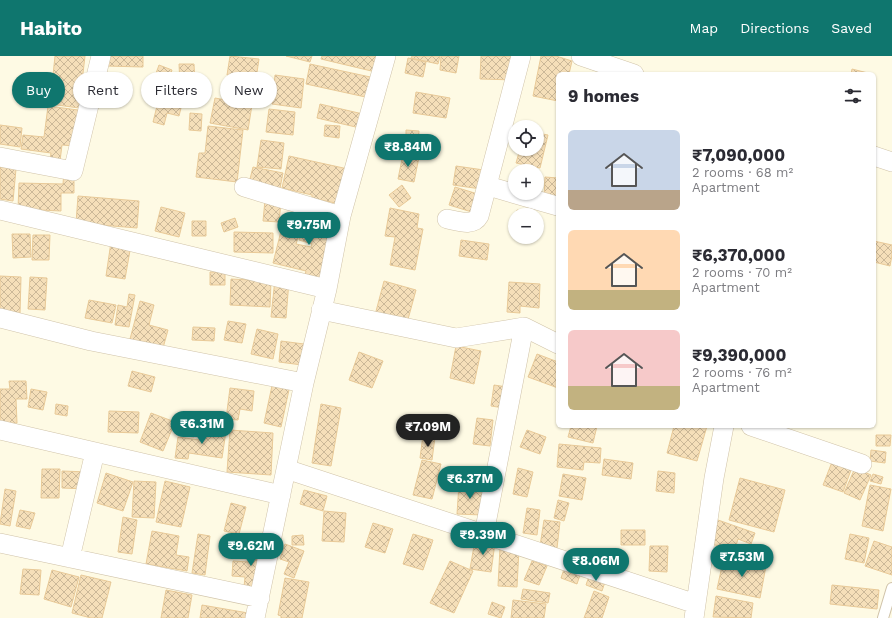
<!DOCTYPE html>
<html lang="en">
<head>
<meta charset="utf-8">
<style>
	:root { --surface:#fff; --page:#f2f2f3; --text:#2b2b33; --muted:#7c7c81; --accent:#0f766e }
	body { margin:0; font-family:"Work Sans",sans-serif; background:var(--page); color:var(--text); height:100vh; display:flex; flex-direction:column; font-size:15px; white-space:nowrap }
	* { box-sizing:border-box; margin:0 }
	p { font-size:13px; color:var(--muted) }
	.icon { flex:none; width:22px; height:22px; fill:none; stroke:currentColor; stroke-width:2; stroke-linecap:round; stroke-linejoin:round }
	.map { position:relative; flex:1; overflow:hidden }
	.drawer { position:absolute; left:556px; top:16px; width:320px; height:356px; display:flex; flex-direction:column; background:var(--surface); border-radius:6px; box-shadow:0 1px 3px #0004 }
	.drawer>* { flex:none }
	.hud { position:absolute; left:12px; top:16px; width:380px; height:36px; display:flex; gap:8px }
	.tools { position:absolute; left:508px; top:64px; display:grid; gap:8px }
	.tools a { display:grid; place-items:center; width:36px; height:36px; border-radius:50%; background:var(--surface); box-shadow:0 1px 3px #0004; font-size:20px }
	.price { position:absolute; translate:-50% -34px; padding:0 9px; border-radius:14px; background:var(--accent); color:#fff; font-size:13px; line-height:26px; filter:drop-shadow(0 1px 2px #0008) }
	.price::after { content:''; position:absolute; left:50%; top:24px; width:12px; height:9px; margin-left:-6px; background:inherit; clip-path:polygon(0 0,100% 0,50% 100%) }
	.price.on { background:#222; color:#fff }
	ul { padding:0; list-style:none }
	li { display:flex; align-items:center; gap:12px; height:100px; padding:0 12px }
	li span { display:grid; place-items:center; flex:none; width:112px; height:80px; border-radius:6px; color:#555 }
	li>.icon { margin-inline-start:auto }
	span .icon { width:48px; height:48px; fill:#fffc; stroke-width:1 }
	li b { font-size:17px }
	h2 { display:flex; justify-content:space-between; align-items:center; height:48px; padding:0 12px; font-size:17px }
	.chip { padding:0 14px; border-radius:18px; background:var(--surface); box-shadow:0 1px 3px #0004; font-size:14px; line-height:36px }
	.chip.on { background:var(--accent); color:#fff }
	header { display:flex; align-items:center; gap:24px; box-sizing:border-box; height:56px; padding:0 20px; background:var(--accent); color:#fff }
	header strong { font-size:19px }
	nav { display:flex; gap:22px; margin-inline-start:auto; font-size:14px }
	.map>svg:first-child { display:block }
	.building { fill:url(#building-cross-hatch); stroke:#e9ca98 }
	.lines { fill:none; stroke-linecap:round; stroke-linejoin:round }
	.service-casing { stroke:#d0c3a9; stroke-width:12 }
	.minor-casing { stroke:#d0c3a9; stroke-width:20 }
	.service { stroke:#fff; stroke-width:10 }
	.minor { stroke:#fff; stroke-width:19 }
</style>
</head>
<body>
<header>
<strong>Habito</strong>
<nav><a>Map</a><a>Directions</a><a>Saved</a></nav>
</header>
<div class="map">
<svg width="892" height="562" viewBox="0 0 892 562">
	<defs>
		<pattern id="building-cross-hatch" width="8" height="8" patternUnits="userSpaceOnUse"><rect width="8" height="8" fill="#f5dfb9"/><path d="M0 0l8 8M0 8l8-8" fill="none" stroke="#cbb898"/></pattern>
	</defs>
	<rect width="100%" height="100%" fill="#fefae4"/>
	<path class="building" d="M55,0H85L79,52L50,48Z
		M106,0H143V11L106,10Z
		M230,0L259,3L256,23L227,19Z
		M286,0H312L310,6Z
		M322,0H388L384,18L321,3Z
		M412,0H440L438,8L411,2Z
		M441,0H459L456,17L440,14Z
		M481,0H516L515,24L480,23Z
		M541,0H556L572,5L569,18H558V45L533,40Z
		M408,2L426,6L423,21L405,17Z
		M179,8H194L195,28L180,29Z
		M310,8L375,22L370,42L306,28Z
		M159,9L172,14L168,25L155,20Z
		M852,13L868,17V18H851Z
		M275,19L304,23L301,52L272,48Z
		M98,26L126,29L124,44L96,42Z
		M416,36L450,42L446,62L413,57Z
		M159,42L182,48L179,60L167,57L164,69L153,66Z
		M215,42L252,49L248,74L210,67Z
		M320,48L363,58L360,72L317,62Z
		M48,50L78,54L74,90L62,89L60,105L50,104L51,97L21,93L23,79L44,81Z
		M269,53L295,56L293,79L266,76Z
		M190,57L202,58L201,75L189,74Z
		M0,69L22,72L20,91L0,88Z
		M325,69L340,70L339,82L324,80Z
		M208,70L243,74L237,126L196,121L199,97H205Z
		M406,74L419,75L418,91H406Z
		M537,77L548,79L540,112L516,107L520,93H537Z
		M261,84L284,87L281,113L257,111Z
		M403,98L419,101L414,126L398,123Z
		M289,100L348,113L340,148L312,142V139L282,132Z
		M456,110L491,115L488,134L453,129Z
		M0,111L16,113L13,145L0,143Z
		M253,111L283,117L279,137L248,131Z
		M64,115H74V137H61V155L18,153L19,127L63,128Z
		M545,121L558,122V146L544,145Z
		M402,129L411,142L399,151L389,139Z
		M455,131L481,139L475,157L449,149Z
		M78,140L139,145L137,172L76,167Z
		M265,144L281,146L279,166L263,165Z
		M161,151L185,157L179,181L155,175Z
		M390,152L419,158L417,172L423,173L415,214L390,209L395,181L385,180Z
		M517,154L532,157V159H516Z
		M306,156L339,164L324,224L305,219L306,215L273,207L281,175L299,179L296,188L311,191L312,188L299,184Z
		M235,162L238,171L224,176L221,167Z
		M192,165H206V180H192Z
		M234,176L273,177V197L234,196Z
		M12,178H30L31,201L13,202Z
		M33,179H50L49,204H32Z
		M461,184L489,188L487,204L459,200Z
		M874,185L892,189V199L890,210L874,206Z
		M111,186L131,189L125,223L106,220Z
		M210,216H225V229H210Z
		M0,220L21,221L20,258H0Z
		M30,221L47,222L45,254L28,253Z
		M231,223L271,225L270,251L230,249Z
		M275,223L289,225L286,262L271,261Z
		M384,225L416,234L407,267L375,259Z
		M509,226L540,228L539,252L520,250V257L507,256Z
		M129,238L135,239L129,271L115,269L118,249L127,251Z
		M89,244L116,249L112,267L85,262Z
		M140,245L154,249L149,269L168,274L163,292L130,283Z
		M228,265L246,268L242,287L224,284Z
		M193,271L215,272L214,285L192,284Z
		M257,273L278,278L273,303L251,298Z
		M281,285L304,288L302,309L279,306Z
		M456,290L481,295L474,328L450,322Z
		M359,296L383,305L372,332L349,324Z
		M537,298L558,306V332L528,321Z
		M132,315L155,321L151,336L128,330Z
		M9,325H26L27,343H16L17,367L0,368V333H10Z
		M273,325L290,329L281,371L264,367Z
		M494,329L507,331L504,352L491,350Z
		M230,332L254,335L252,355L240,353L238,364L226,363Z
		M31,333L47,336L43,354L28,351Z
		M56,348L68,350L67,360L55,358Z
		M321,348L341,352L331,410L312,407Z
		M109,355L139,356L138,377L108,376Z
		M151,357L175,366L163,395L140,386Z
		M477,362L493,364L490,390L473,388Z
		M181,369L195,370L194,381L180,379Z
		M571,370H597L593,387L568,381Z
		M674,370H707L697,405L667,397Z
		M201,372L226,375L222,402L189,397L188,403L175,402L178,381L199,384Z
		M230,374L273,377L271,419L227,416Z
		M527,374L546,381L540,398L520,391Z
		M423,379L435,381L432,404L420,402Z
		M876,379H891L890,390H876Z
		M559,388L601,392L600,407L584,406L583,414L557,411Z
		M871,394L886,396L885,407L870,405Z
		M604,403L633,407L631,423L602,419Z
		M422,404L441,408L432,443L413,439Z
		M832,406L851,414L843,436L823,429Z
		M518,412L533,416L527,441L513,438Z
		M855,412L871,419L860,444L844,437Z
		M42,413H60L59,442H41Z
		M62,415L89,416L88,433L62,432Z
		M658,415L675,417L674,437L656,435Z
		M106,417L133,426L123,455L97,447Z
		M563,418L586,422L582,444L559,440Z
		M873,418L883,421L881,428L870,425Z
		M740,422L785,434L774,476L729,464Z
		M134,425L156,426L154,462L132,461Z
		M165,425L190,431L181,471L156,466Z
		M459,428L483,430L482,459L457,458Z
		M870,429L891,433L883,475L862,470Z
		M5,433L16,435L10,470L0,468Z
		M304,434L327,440L323,455L300,448Z
		M558,444L569,447L564,465L554,462Z
		M231,447L246,451L239,478L224,475Z
		M527,452L540,454L537,479L523,477Z
		M20,454L35,457L30,473L16,470Z
		M324,455L346,457L344,486L322,485Z
		M123,461L137,464L132,498L118,496Z
		M544,464L560,466L557,492L540,490Z
		M718,464L755,477L751,488L738,483L734,496L710,487Z
		M373,467L393,473L385,497L365,491Z
		M621,474H645V489H621Z
		M152,475L179,480L176,499L189,501L187,515L146,508Z
		M198,478L210,480L205,519L192,517Z
		M413,478L433,484L423,514L403,508Z
		M850,478L869,482L864,507L845,503Z
		M303,479L304,489H292V480Z
		M475,484L495,487L491,516L470,513Z
		M874,485L892,491V519L865,510Z
		M250,488L265,490L260,533L244,531L245,521L232,520L233,505L248,506Z
		M285,488L304,495L294,522L284,518L289,506L280,503Z
		M650,490H668L667,516L649,515Z
		M500,492L519,493L517,531L498,530Z
		M724,501L766,510L760,542L717,533Z
		M450,505L473,515L454,557L430,547Z
		M532,505L547,510L539,529L524,524Z
		M565,510L581,516L577,528L561,522Z
		M23,513L41,514L39,539L20,538Z
		M52,514L79,521L71,551L44,543Z
		M590,517L606,523L602,535L586,529Z
		M81,519L111,526L102,562H91L72,557Z
		M285,522L309,526L302,562H281V560L278,559Z
		M832,529L879,534L877,553L830,548Z
		M523,533L550,537L548,547L521,543Z
		M166,534L192,539L188,562H161Z
		M594,535L609,541L602,562H584Z
		M716,540L753,547L751,562L713,561Z
		M513,544L546,548L544,562H511Z
		M492,546L505,551L501,562L488,558Z
		M202,549L254,558L253,562H200Z"/>
	<g class="lines">
		<g class="service-casing">
			<path id="service" d="M883,562L892,532"/>
		</g>
		<g class="minor-casing">
			<path id="minor" d="M581,0L634,18
				M874,100L892,106
				M0,101L73,115L101,0
				M488,130L557,150
				M244,131L341,160
				M0,154L327,233
				M447,163C458,165 473,171 479,160L521,0
				M321,254L456,282L524,271L558,288
				M0,262L91,285L304,327
				M751,370L862,408
				M0,374L281,439
				M286,413L696,548
				M484,478L524,271
				M0,487L260,542
				M70,502L95,396
				M255,562L304,327L327,233L341,160L386,0
				M694,562L714,422L724,370"/>
		</g>
		<use href="#service" class="service"/>
		<use href="#minor" class="minor"/>
	</g>
</svg>
<div class="tools">
<a><svg class="icon" aria-label="locate" viewBox="0 0 24 24"><circle cx="12" cy="12" r="6"/><path d="M12 2v4M12 18v4M2 12h4M18 12h4"/></svg></a>
<a>+</a>
<a>−</a>
</div>
<b class="price" style="left:408px;top:112px">₹8.84M</b>
<b class="price" style="left:309px;top:190px">₹9.75M</b>
<b class="price" style="left:202px;top:389px">₹6.31M</b>
<b class="price on" style="left:428px;top:392px">₹7.09M</b>
<b class="price" style="left:470px;top:444px">₹6.37M</b>
<b class="price" style="left:483px;top:500px">₹9.39M</b>
<b class="price" style="left:251px;top:511px">₹9.62M</b>
<b class="price" style="left:742px;top:522px">₹7.53M</b>
<b class="price" style="left:596px;top:526px">₹8.06M</b>
<div class="hud">
<a class="chip on">Buy</a>
<a class="chip">Rent</a>
<a class="chip">Filters</a>
<a class="chip">New</a>
</div>
<section class="drawer">
<h2>9 homes<svg class="icon" aria-label="filters" viewBox="0 0 24 24"><path d="M4 7h16M4 17h16"/><circle cx="9" cy="7" r="2"/><circle cx="15" cy="17" r="2"/></svg></h2>
<ul>
<li><span style="background:linear-gradient(#c9d6e8 75%,#b9a48a 0)"><svg class="icon" aria-label="home" viewBox="0 0 24 24"><path d="M3 11l9-7 9 7M6 9v11h12V9"/></svg></span><div><b>₹7,090,000</b><p>2 rooms · 68 m²</p><p>Apartment</p></div></li>
<li><span style="background:linear-gradient(#ffd9b3 75%,#c2b280 0)"><svg class="icon" aria-label="home" viewBox="0 0 24 24"><path d="M3 11l9-7 9 7M6 9v11h12V9"/></svg></span><div><b>₹6,370,000</b><p>2 rooms · 70 m²</p><p>Apartment</p></div></li>
<li><span style="background:linear-gradient(#f6c9c9 70%,#c2b280 0)"><svg class="icon" aria-label="home" viewBox="0 0 24 24"><path d="M3 11l9-7 9 7M6 9v11h12V9"/></svg></span><div><b>₹9,390,000</b><p>2 rooms · 76 m²</p><p>Apartment</p></div></li>
</ul>
</section>
</div>
</body>
</html>
